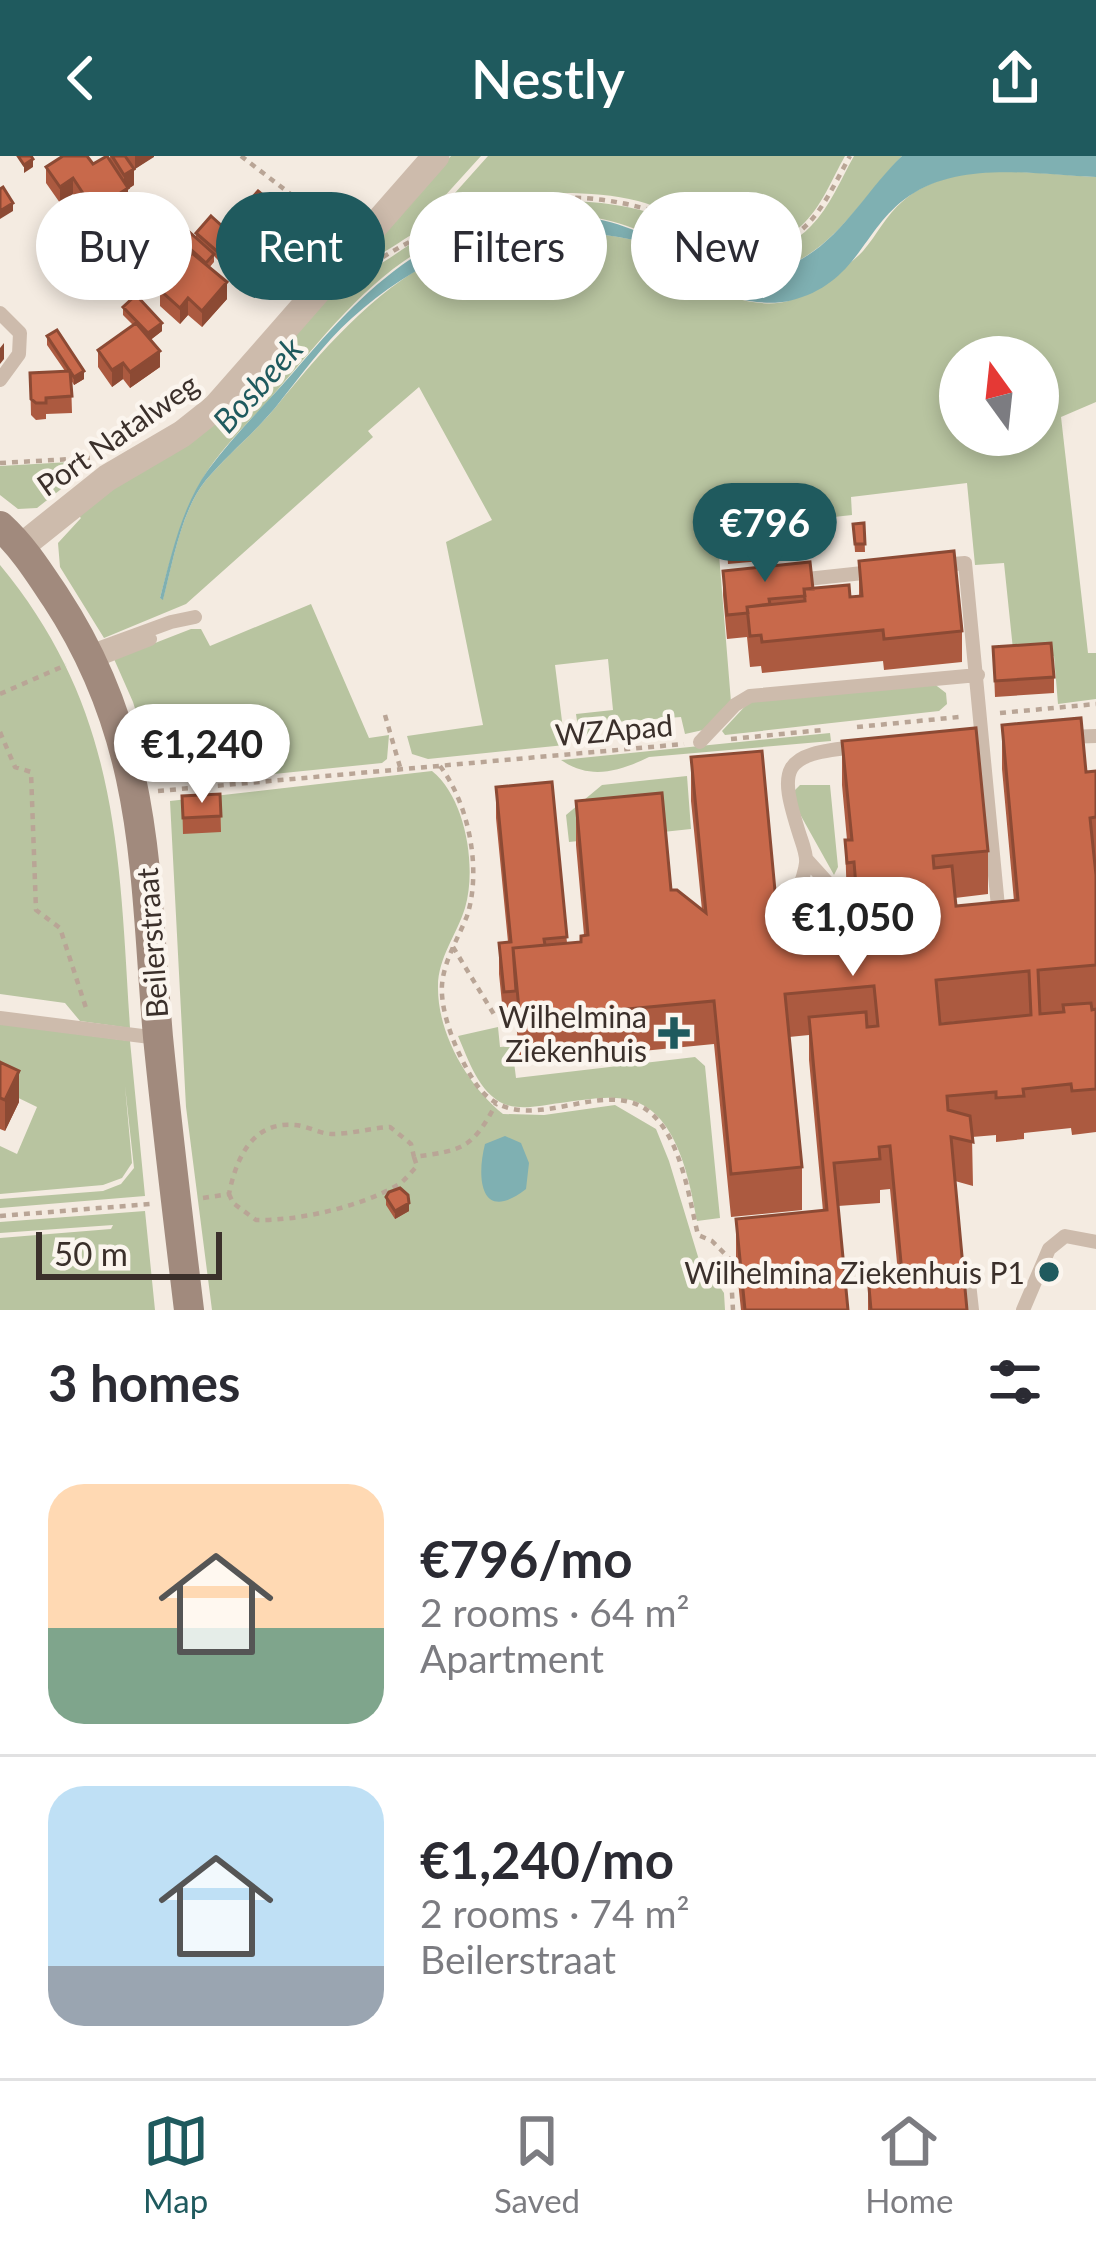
<!DOCTYPE html>
<html lang="en">
<head>
<meta charset="utf-8">
<style>
	:root { --surface:#fff; --page:#f7f7f7; --text:#2b2b33; --muted:#7c7c81; --line:#e1e1e2; --accent:#1f5a5e }
	body { margin:0; font-family:Lato,sans-serif; background:var(--page); color:var(--text); height:100vh; display:flex; flex-direction:column; font-size:45px; white-space:nowrap }
	* { box-sizing:border-box; margin:0 }
	p { font-size:39px; color:var(--muted) }
	.icon { flex:none; width:66px; height:66px; fill:none; stroke:currentColor; stroke-width:2; stroke-linecap:round; stroke-linejoin:round }
	.map { position:relative; height:1154px; overflow:hidden }
	.sheet { display:flex; flex-direction:column; background:var(--surface); flex:1 }
	.sheet>* { flex:none }
	.banner { position:absolute; left:36px; top:36px; width:1026px; height:108px; display:flex; gap:24px }
	.needle { width:78px; rotate:345deg }
	.controls { position:absolute; left:939px; top:180px; display:grid; gap:24px }
	.controls a { display:grid; place-items:center; width:120px; height:120px; border-radius:50%; background:var(--surface); box-shadow:0 6px 18px #0003; font-size:60px }
	.scale { position:absolute; left:36px; bottom:30px; width:186px; box-sizing:border-box; padding-left:12px; border:6px solid #3b302b; border-top:0; font-size:33px; line-height:42px; white-space:nowrap; color:#3b302b; -webkit-text-stroke:9px #fbf5ee; paint-order:stroke }
	.price { position:absolute; translate:-50% -102px; padding:0 27px; border-radius:42px; background:#fff; color:#222; font-size:39px; line-height:78px; filter:drop-shadow(0 3px 6px #0008) }
	.price::after { content:''; position:absolute; left:50%; top:72px; width:36px; height:27px; margin-left:-18px; background:inherit; clip-path:polygon(0 0,100% 0,50% 100%) }
	.price.active { background:var(--accent); color:#fff }
	ul { padding:0; list-style:none }
	li { display:flex; align-items:center; gap:36px; height:300px; padding:0 48px }
	li+li { border-top:3px solid var(--line) }
	li span { display:grid; place-items:center; flex:none; width:336px; height:240px; border-radius:36px; color:#555 }
	li>.icon { margin-inline-start:auto }
	span .icon { width:144px; height:144px; fill:#fffc; stroke-width:1 }
	li b { font-size:51px }
	h2 { display:flex; justify-content:space-between; align-items:center; height:144px; padding:0 48px; font-size:51px }
	.chip { padding:0 42px; border-radius:54px; background:var(--surface); box-shadow:0 6px 18px #0003; font-size:42px; line-height:108px }
	.chip.active { background:var(--accent); color:#fff }
	header { display:flex; justify-content:space-between; align-items:center; height:156px; padding:0 48px; background:var(--accent); color:#fff; font-size:54px; font-weight:600 }
	.tabs { display:flex; justify-content:space-around; align-items:center; height:168px; border-top:3px solid var(--line); background:var(--surface); font-size:33px; color:var(--muted) }
	.tabs a { display:grid; justify-items:center; gap:6px }
	.tabs .active { color:var(--accent) }
	.map>svg:first-child { display:block }
	.green { fill:#b8c4a0; fill-rule:evenodd }
	.water { fill:#7fb0b2 }
	.lines { fill:none; stroke-linecap:round; stroke-linejoin:round }
	.path { stroke:#b9a596; stroke-width:4.5; stroke-dasharray:6 6; stroke-linecap:butt }
	.lane { stroke:#cdbbac; stroke-width:14 }
	.street { stroke:#cdbbac; stroke-width:27 }
	.secondary { stroke:#a18a7d; stroke-width:30 }
	.wall { fill:#ac5a40; fill-rule:evenodd }
	.shaded-wall { fill:#8c4a34 }
	.building { fill:#c8694b; stroke:#8c4a34; stroke-width:3; fill-rule:evenodd }
	.poi-dot { fill:#1f5a5e; stroke:#fbf5ee; stroke-width:4.5 }
	.labels { text-anchor:middle; dominant-baseline:central; stroke-width:9; stroke-linejoin:round; paint-order:stroke }
	.street-label { font-size:30px; fill:#3b302b; stroke:#fbf5ee }
	.poi-label { font-size:30px; fill:#3b302b; stroke:#fbf5ee; text-anchor:end }
	.water-label { font-size:33px; font-style:italic; fill:#1f5a5e; stroke:#fbf5ee }
</style>
</head>
<body>
<header><svg class="icon" aria-label="back" viewBox="0 0 24 24"><path d="M15 5l-7 7 7 7"/></svg>Nestly<svg class="icon" aria-label="share" viewBox="0 0 24 24"><path d="M12 15V3M7 8l5-5 5 5M5 13v7h14v-7"/></svg></header>
<div class="map">
<svg width="1096" height="1154" viewBox="0 0 1096 1154">
	<rect width="100%" height="100%" fill="#f4ebe1"/>
	<path class="green" d="M451,0H481L442,43L446,47L488,0H845C832,23 821,52 801,70C751,114 689,58 638,45C615,39 587,37 564,37C514,39 466,50 422,73C405,81 391,94 374,101L360,92L401,58Z
		M854,0H902C864,39 830,101 775,113C708,127 650,63 584,61C554,60 503,64 475,71C385,95 326,179 268,245C246,269 220,294 203,322C182,358 171,401 160,442L163,443C173,406 181,355 206,324C227,299 254,277 275,252C385,116 470,45 653,88C691,97 685,115 709,131C728,143 766,152 788,145C805,140 852,108 863,95C877,79 886,59 903,45C952,2 1036,18 1096,21V246L1061,261L1088,497H1096V543L1058,548L1054,500L1014,503L1004,407L975,409L967,327L851,341L852,359L717,374L731,546L703,574L685,578L681,561L602,567L597,585L590,586L579,579L576,558L613,554L608,503L555,509L565,589L428,603L412,598L407,580L483,569L446,386L492,364L419,231L368,275L373,281L186,448L104,482L60,411L58,387L81,362L76,357L361,105L375,111C393,101 410,87 429,77C477,53 535,42 589,46C622,48 655,56 686,70C728,89 772,111 811,70C830,51 841,23 854,0ZM960,201H1038V279H960Z
		M87,305L76,312L74,323L37,352L18,353L0,339V310Z
		M0,409C119,553 119,695 130,872L80,865L65,847L0,838Z
		M311,448L369,582L389,579L387,603L382,607L195,626L157,624L133,546L114,503L191,473H201L210,490Z
		M933,527L946,537L947,548L939,555L725,579L722,575L749,546Z
		M830,577L831,585L649,601C618,616 590,624 561,604Z
		M432,615C466,642 477,712 465,752C457,778 438,802 438,830C437,877 468,930 503,958L544,959L615,949L656,973L669,1005L706,1127L718,1128L724,1137L725,1154H212L186,951L170,645Z
		M687,620L691,673L569,686L566,659L602,629Z
		M800,629H830L838,711L834,719L796,651L794,635Z
		M0,868L130,885L145,1040L0,1052V1043L103,1035L121,1028L134,1012L125,930L132,1007L122,1022L103,1029L0,1038V990L17,998L37,951L0,933Z
		M498,871L500,891L512,890L516,922L695,901L705,910L720,1062L697,1065C690,1026 678,960 634,945C612,938 583,944 560,947C542,949 522,955 504,948C479,937 468,903 458,880Z
		M145,1055L155,1154H0V1082L111,1073L113,1069L0,1077V1066Z"/>
	<path class="water" d="M902,0H1096V21C1036,19 962,4 909,40C861,73 859,128 789,145C765,150 731,144 710,131C685,116 691,99 654,89C539,58 441,82 352,162C323,188 299,222 275,252C253,278 227,299 206,324C181,355 173,406 163,444L160,442C171,400 182,350 208,314C233,280 264,250 292,218C375,121 445,50 583,61C647,66 713,126 775,113C832,101 862,38 902,0Z
		M505,980L521,987L529,1007L526,1033C481,1068 476,1023 485,988Z"/>
	<g class="lines">
		<path class="path" d="M241,0L336,73
			M383,101C476,45 564,22 671,61C702,72 731,95 766,90C812,84 830,35 850,0
			M0,307L90,302
			M0,538L66,509
			M1000,557L1096,548
			M385,559L400,611
			M857,571L959,561
			M0,576L15,611L31,616L36,754L60,772L86,852
			M731,583L822,574
			M440,610C469,648 482,714 467,760C458,783 444,804 442,829C440,858 458,900 474,925C519,995 604,912 653,959C682,987 689,1042 698,1079L712,1085L730,1103L733,1154
			M158,635L684,588
			M453,791L495,860
			M229,1038L233,1047L256,1064C298,1065 359,1051 396,1030C404,1026 410,1017 417,1010L414,1001
			M203,1042L229,1038C236,1003 252,965 295,969C308,970 320,978 332,978C351,978 371,972 390,971L411,988L414,1001C463,994 472,993 496,948
			M0,1060L150,1048"/>
		<path class="lane" d="M0,157L20,177L19,198L0,224
			M942,409L965,407L999,761
			M798,424L872,416
			M89,496L171,466L195,461
			M94,505L150,483
			M1065,581L1096,580
			M700,586L735,549L750,540L978,519
			M807,704L826,725L838,750
			M795,780C783,755 803,733 806,707C807,699 803,689 800,680C778,611 780,598 857,591
			M0,862L158,882
			M969,1127L972,1154
			M1023,1154L1049,1093L1065,1080L1096,1086"/>
		<path class="street" d="M22,390L107,322L182,278L216,251L436,0"/>
		<path class="secondary" d="M0,370C23,391 38,415 56,442C150,585 144,718 158,881C167,972 178,1063 189,1154"/>
	</g>
	<path class="wall" d="M110,0H154L135,13L129,5L134,29L128,33V48L94,70L73,38L60,47L46,27V11L93,8L110,4Z
		M282,56V80L274,89L271,86L257,101L233,81V88L219,105L214,100V106L209,112L227,143L202,171L188,159L180,168L160,150V134L189,100L178,90V82L196,83V77L233,79V64Z
		M123,151L162,175L150,184L160,211L130,232L123,223L112,231L98,211V194L133,169L123,159Z
		M47,180L84,223L74,229L71,224L72,257L46,258V263L36,264L31,259L30,217L65,215L47,189Z
		M725,364L806,385V401L728,408Z
		M864,367L865,396H855L853,368Z
		M859,405L962,475V506L884,514L883,505L762,517L761,510L750,511L747,481L727,483L723,439V415L850,441L859,440Z
		M993,491L1054,521V537L995,541Z
		M1002,569L1086,616L1096,615V852L1091,853H1096V976L1072,979L1071,972L1024,977V983L996,986V979L972,981L973,1030L955,1025L967,1154H868V1120L898,1117L890,1033L880,1034V1047L838,1050L848,1154H741L736,1106V1063L823,1055L809,904V879L789,881L802,1011V1054L731,1061L714,888L520,907L516,866L504,867L499,818V787L508,786L496,662V631L552,626L567,787L581,786L584,779L576,689V645L671,734L702,754L691,645V601L778,767L792,766V750L847,747L845,684H847L842,629V585L988,695V738L955,742L956,750L1014,745L1002,613ZM1029,859L940,868V867Z
		M220,638L221,676L183,678L182,640Z
		M0,906L19,946L5,975L0,973Z
		M386,1041L409,1055L395,1063L386,1049Z"/>
	<path class="shaded-wall" d="M135,0H154V1L135,13Z
		M33,3V11L24,17V9Z
		M134,13V29L128,33V48L94,70V54L124,34V19Z
		M73,22V38L60,47V31Z
		M13,47V55L0,63V55Z
		M282,56V80L274,89V73L279,60Z
		M271,69V86L257,101V85Z
		M233,80V88L219,105V97Z
		M227,126V143L202,171V155Z
		M188,142V159L180,168V152Z
		M162,167V175L148,186V177Z
		M4,187V203L0,208V192Z
		M160,195V211L130,232V216Z
		M123,207V223L112,231V214Z
		M84,215V223L74,229V221Z
		M19,915V946L5,975V944Z
		M409,1047V1055L395,1063V1055Z"/>
	<path class="building" d="M18,0H31L33,3L24,9Z
		M63,0H87L93,8L107,0L128,32L94,54L73,22L60,31L46,11Z
		M112,0H125L134,13L124,19Z
		M3,31L13,47L0,55V33Z
		M258,35L282,56L279,60L282,64L274,73L271,69L257,85L233,64Z
		M211,60L233,80L219,97L196,77Z
		M186,73L214,98L206,107L178,82Z
		M192,97L227,126L202,155L188,142L180,152L160,134Z
		M136,139L162,167L148,177L123,151Z
		M136,167L160,195L130,216L123,207L112,214L98,194Z
		M57,174L84,215L74,221L47,180Z
		M70,215L72,240L46,242V247H36L31,243L30,217Z
		M803,356L806,385L728,392L725,364Z
		M864,367L865,388H855L853,368Z
		M954,395L962,475L884,483L883,474L762,486L761,479L750,480L747,451L805,445L804,433L849,429L850,441L862,440L859,405Z
		M810,406L813,433H804L805,440L769,443L770,448L747,451L748,457L727,459L723,415Z
		M1051,487L1054,521L995,525L993,491Z
		M1081,562L1086,616L1096,615V661L1090,662L1096,719V809L1038,814L1040,858L1064,856L1063,849L1091,847L1092,854L1096,853V933L1072,935L1071,928L1023,933L1024,940L996,942V936L947,940L948,954L970,960L973,986L951,981L967,1154H871L868,1120L902,1117L890,990L879,991L880,1003L834,1007L848,1154H745L736,1063L827,1054L809,861L866,856L867,871L878,870L874,830L785,838L802,1011L731,1018L714,845L520,863L513,792L581,786V780L588,779L576,645L662,637L671,734H677L706,757L691,601L762,595L778,767L818,764L817,758L792,750L804,735L816,739L827,733L858,755L854,706L847,707L845,684H852L842,585L976,572L988,695L933,700L934,712L952,710L956,750L1018,744L1002,569ZM1029,815L1031,859L940,868L936,824Z
		M552,626L567,781L544,783L545,789L513,792L516,835L504,836L499,787L511,786L496,631Z
		M220,638L221,660L183,662L182,640Z
		M0,906L19,915L5,944L0,942Z
		M400,1032L408,1039L409,1047L395,1055L386,1041L389,1036Z"/>
	<g class="poi-dot">
		<path d="M668 859h12v12h12v12h-12v12h-12v-12h-12v-12h12z"/>
		<circle cx="1049" cy="1116" r="12"/>
	</g>
	<g class="labels">
		<g class="street-label">
			<text transform="translate(117 278) rotate(-35)">Port Natalweg</text>
			<text transform="translate(614 573) rotate(-5)">WZApad</text>
			<text transform="translate(151 787) rotate(-94)">Beilerstraat</text>
		</g>
		<g class="poi-label">
			<text x="647" y="860">Wilhelmina<tspan x="647" dy="34">Ziekenhuis</tspan></text>
			<text x="1025" y="1116">Wilhelmina Ziekenhuis P1</text>
		</g>
		<g class="water-label">
			<text transform="translate(257 228) rotate(-48)">Bosbeek</text>
		</g>
	</g>
</svg>
<div class="controls">
<a><svg class="needle" viewBox="-14 -14 28 28"><path d="M0-13l5 13h-10z" fill="#e53935"/><path d="M0 13l5-13h-10z" fill="#7c7c81"/></svg></a>
</div>
<div class="scale">50 m</div>
<b class="price active" style="left:765px;top:429px">€796</b>
<b class="price" style="left:202px;top:650px">€1,240</b>
<b class="price" style="left:853px;top:823px">€1,050</b>
<div class="banner">
<a class="chip">Buy</a>
<a class="chip active">Rent</a>
<a class="chip">Filters</a>
<a class="chip">New</a>
</div>
</div>
<section class="sheet">
<h2>3 homes<svg class="icon" aria-label="filters" viewBox="0 0 24 24"><path d="M4 7h16M4 17h16"/><circle cx="9" cy="7" r="2"/><circle cx="15" cy="17" r="2"/></svg></h2>
<ul>
<li><span style="background:linear-gradient(#ffd9b3 60%,#7fa58c 0)"><svg class="icon" aria-label="home" viewBox="0 0 24 24"><path d="M3 11l9-7 9 7M6 9v11h12V9"/></svg></span><div><b>€796/mo</b><p>2 rooms · 64 m²</p><p>Apartment</p></div></li>
<li><span style="background:linear-gradient(#bfe0f5 75%,#9aa5b1 0)"><svg class="icon" aria-label="home" viewBox="0 0 24 24"><path d="M3 11l9-7 9 7M6 9v11h12V9"/></svg></span><div><b>€1,240/mo</b><p>2 rooms · 74 m²</p><p>Beilerstraat</p></div></li>
</ul>
</section>
<nav class="tabs">
<a class="active"><svg class="icon" aria-label="map" viewBox="0 0 24 24"><path d="M3 6l6-2 6 2 6-2v14l-6 2-6-2-6 2zM9 4v14M15 6v14"/></svg>Map</a>
<a><svg class="icon" aria-label="saved" viewBox="0 0 24 24"><path d="M7 4h10v16l-5-4-5 4z"/></svg>Saved</a>
<a><svg class="icon" aria-label="home" viewBox="0 0 24 24"><path d="M3 11l9-7 9 7M6 9v11h12V9"/></svg>Home</a>
</nav>
</body>
</html>
